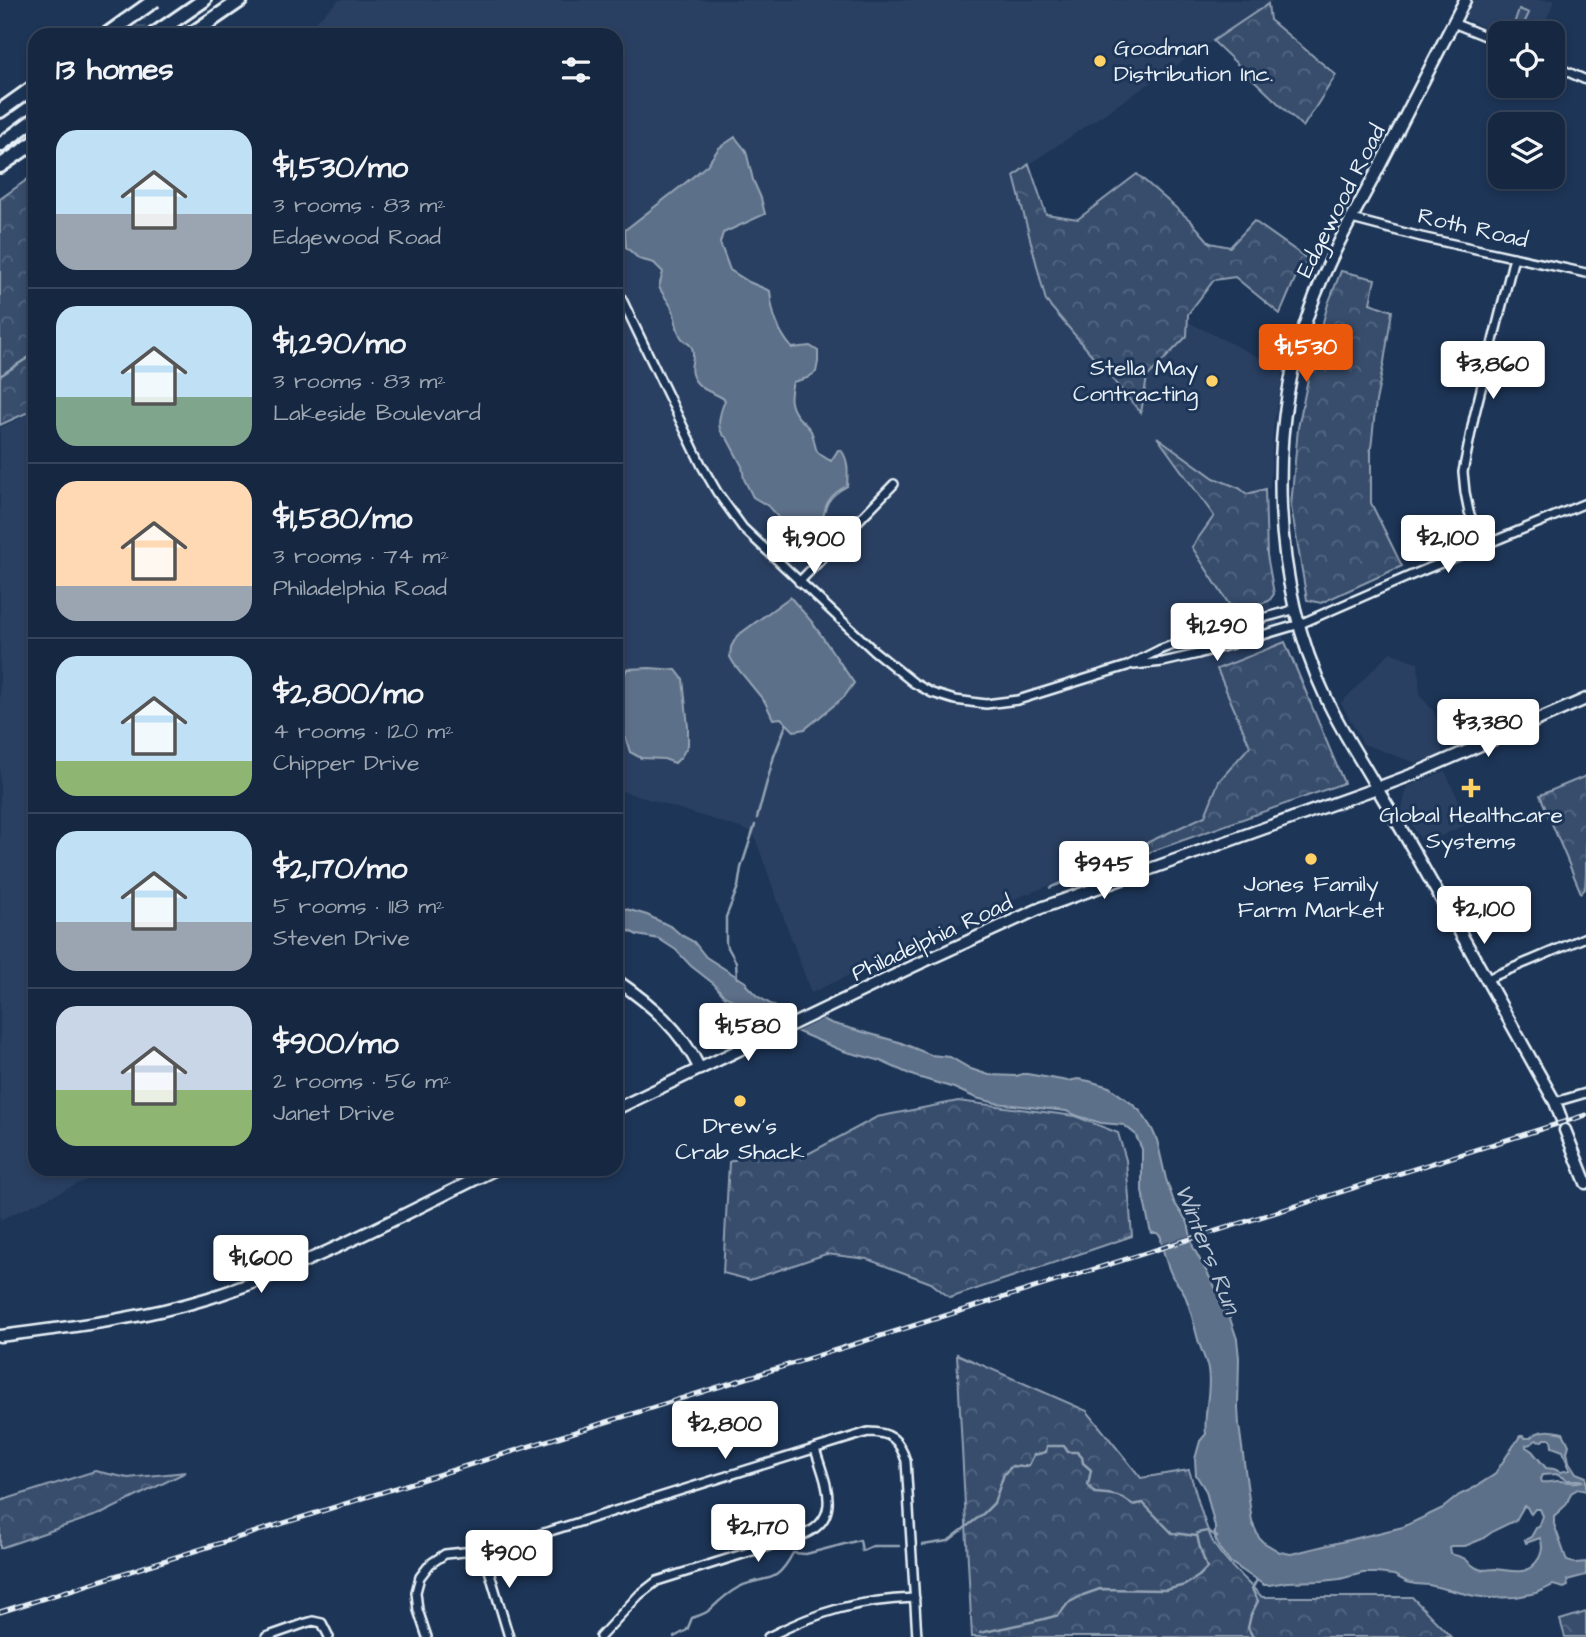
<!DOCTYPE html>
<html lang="en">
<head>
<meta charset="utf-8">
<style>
	:root { --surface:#162841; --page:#23344c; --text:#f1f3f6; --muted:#9ea6b1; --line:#35445a; --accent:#ea580c }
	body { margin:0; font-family:"Architects Daughter",sans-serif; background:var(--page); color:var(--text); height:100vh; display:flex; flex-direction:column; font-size:26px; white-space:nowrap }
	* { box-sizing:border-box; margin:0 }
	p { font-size:23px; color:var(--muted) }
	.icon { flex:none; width:38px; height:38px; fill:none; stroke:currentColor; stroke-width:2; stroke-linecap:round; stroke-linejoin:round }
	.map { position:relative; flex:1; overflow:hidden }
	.sheet { position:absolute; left:28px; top:28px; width:595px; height:1148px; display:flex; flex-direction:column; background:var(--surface); border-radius:21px; box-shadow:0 4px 10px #0003,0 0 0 2px var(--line) }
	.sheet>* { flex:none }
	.fabs { position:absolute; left:1488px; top:21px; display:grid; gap:14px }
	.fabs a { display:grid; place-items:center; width:77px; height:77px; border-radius:14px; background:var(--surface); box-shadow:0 4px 10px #0003,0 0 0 2px var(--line); font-size:35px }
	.price { position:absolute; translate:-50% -60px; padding:0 16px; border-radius:7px; background:#fff; color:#222; font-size:23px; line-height:46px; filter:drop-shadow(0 2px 4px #0008) }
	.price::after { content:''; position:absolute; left:50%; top:42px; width:21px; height:16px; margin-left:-10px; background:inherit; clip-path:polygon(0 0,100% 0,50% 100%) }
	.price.on { background:var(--accent); color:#fff }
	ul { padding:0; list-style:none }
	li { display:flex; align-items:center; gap:21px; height:175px; padding:0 28px }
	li+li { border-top:2px solid var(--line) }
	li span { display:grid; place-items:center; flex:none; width:196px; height:140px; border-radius:21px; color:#555 }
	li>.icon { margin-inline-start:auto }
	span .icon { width:84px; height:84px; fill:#fffc; stroke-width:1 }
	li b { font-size:30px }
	h2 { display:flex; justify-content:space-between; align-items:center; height:84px; padding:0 28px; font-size:30px }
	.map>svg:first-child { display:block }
	.built { fill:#2a4162 }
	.forest { fill:url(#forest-crowns); stroke:#909fb2; stroke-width:2 }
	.park { fill:#374d6c; stroke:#909fb2; stroke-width:2 }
	.water { fill:#5d7089; stroke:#95a4b5; stroke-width:2; fill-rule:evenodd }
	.pier { fill:#1d3557 }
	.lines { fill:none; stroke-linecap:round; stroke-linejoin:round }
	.stream { stroke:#95a4b5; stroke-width:2.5 }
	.secondary-tunnel { stroke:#3b516f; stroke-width:10; stroke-dasharray:10 5; stroke-linecap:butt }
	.street-casing { stroke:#e8f1f8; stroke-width:12 }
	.secondary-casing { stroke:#e8f1f8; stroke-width:15 }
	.highway-casing { stroke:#e8f1f8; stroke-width:18 }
	.street { stroke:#1d3557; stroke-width:7 }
	.secondary { stroke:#1d3557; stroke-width:10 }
	.highway { stroke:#1d3557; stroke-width:12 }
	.rail-casing { stroke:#e8f1f8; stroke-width:5 }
	.rail { stroke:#1d3557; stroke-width:2.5; stroke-dasharray:8; stroke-linecap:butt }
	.highway-bridge-casing { stroke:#e8f1f8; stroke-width:18; stroke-linecap:butt }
	.highway-bridge { stroke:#1d3557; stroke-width:12 }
	.poi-dot { fill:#ffd166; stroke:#1d3557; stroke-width:2.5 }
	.labels { text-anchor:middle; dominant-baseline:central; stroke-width:6; stroke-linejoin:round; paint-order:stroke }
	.poi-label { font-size:23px; fill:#e8f1f8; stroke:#1d3557 }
	.street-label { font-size:23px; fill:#e8f1f8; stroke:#1d3557 }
	.water-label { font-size:24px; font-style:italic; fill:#b7c4d1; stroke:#1d3557 }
</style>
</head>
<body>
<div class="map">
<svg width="1586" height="1637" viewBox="0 0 1586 1637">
	<defs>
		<pattern id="forest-crowns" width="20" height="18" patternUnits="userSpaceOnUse" patternTransform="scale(1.75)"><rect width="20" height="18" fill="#374d6c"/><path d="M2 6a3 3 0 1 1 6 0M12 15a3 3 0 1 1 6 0" fill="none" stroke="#546782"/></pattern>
	</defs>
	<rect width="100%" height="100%" fill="#1d3557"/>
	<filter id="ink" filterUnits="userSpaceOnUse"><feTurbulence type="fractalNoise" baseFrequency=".0143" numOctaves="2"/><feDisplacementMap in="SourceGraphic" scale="14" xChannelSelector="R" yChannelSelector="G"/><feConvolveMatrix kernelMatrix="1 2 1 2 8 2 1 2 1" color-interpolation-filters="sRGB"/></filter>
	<g filter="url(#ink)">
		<path class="built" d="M339,0H1274L1013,175L1046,301L1140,412L1147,377L1187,336L1188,322L1262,359L1284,365L1273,428L1270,488L1247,494L1239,488L1214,478L1160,439L1214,516L1234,612L1269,601L1285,642L1218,669L1254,755L1203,827L1011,900L811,993L753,832L616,789V35H301Z
			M1474,0H1555L1540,33H1500V35L1466,19L1465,17Z
			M35,411V1169H110L0,1220V428Z
			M1390,652L1418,663L1420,696L1433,710L1442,733V754L1416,763L1363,744L1341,703Z
			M1445,771L1469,823L1424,844L1402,810L1407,787Z"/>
		<path class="forest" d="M1268,4L1270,20L1336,75L1303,127L1213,41Z
			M1029,164L1046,214L1078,219L1137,174L1191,221L1210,243L1230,247L1254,221L1309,260L1297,274L1280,314L1235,277L1214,280L1188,314L1187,336L1147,377L1141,413L1046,301L1014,176Z
			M35,174V409L0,425V199Z
			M1341,271L1375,279L1370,303L1392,311L1384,362L1376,401L1371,449V503L1402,566L1321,603L1307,600L1291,506L1298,428L1310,369L1328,304Z
			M1157,437L1214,478L1239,488L1247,494L1265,489L1267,555L1274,594L1269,601L1234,612L1192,547L1214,516Z
			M1285,642L1344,783L1049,888L1205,816L1219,781L1250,746L1217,669Z
			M1586,776V873L1585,889L1581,893L1540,795Z
			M958,1101L1075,1116L1118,1133L1126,1160L1132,1236L950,1298L931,1283L867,1259L826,1254L750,1280L723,1273L729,1162L767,1147L806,1155L877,1117Z
			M957,1354L1087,1411L1141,1478L1189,1470C1197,1494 1202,1522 1214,1544C1226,1564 1246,1580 1262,1597H1412L1451,1637H972Z
			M95,1471L128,1478L186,1472L103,1513L0,1548V1501Z
			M1586,1612V1637H1565L1560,1620Z"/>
		<path class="park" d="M1519,9L1529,13L1521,30L1513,27Z"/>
		<path class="water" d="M735,137L746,151L753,180L761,198L765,214L723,233L720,243L730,270L749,282L770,291C772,314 777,330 792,348L810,346L818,351V362L816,372L807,378L793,382C789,396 789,407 799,418C803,422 808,426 811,431C819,450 809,449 831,461L838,450H841C849,460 848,473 847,486C826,497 825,506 821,528L799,542L789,541L790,535L784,524L768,506L753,497L744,479L742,466L727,438C714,430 720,413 725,400C718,393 706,393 698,384C684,369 697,359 692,348C690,343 683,341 681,337C676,329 676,319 673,310C669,302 663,295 659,287L663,272L654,263L639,259L626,247L625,230L684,184L707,165L719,148Z
			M790,597L812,622L854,683L844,697L805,729L794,731L781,718L773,719L765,702L734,664L730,657L731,647L737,636Z
			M650,668L676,670L683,679L688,727V745L681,757L675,763L664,759L641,758L630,752L626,739L616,731V691L627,669Z
			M616,906L647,915L672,927L681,935L694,942L706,957L747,983L746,985L757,996L788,1014L800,1018L823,1019L831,1023L899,1042L931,1055L950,1057L971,1069L989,1075L1017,1076L1022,1074H1027L1068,1081L1078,1079L1089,1081L1109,1087L1131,1103L1141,1112L1152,1129L1157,1140L1166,1179L1174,1202L1188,1223L1193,1247L1226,1307L1237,1339L1239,1358L1238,1408L1239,1425L1252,1522L1259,1538L1263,1542L1280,1552L1291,1554L1403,1527L1443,1508L1459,1495L1470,1490L1494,1475L1520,1436H1523L1525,1438C1534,1438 1527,1439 1535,1434C1545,1429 1553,1431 1563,1433L1569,1445L1567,1452L1569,1462L1576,1473L1586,1477V1491L1578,1489L1571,1493L1566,1505L1554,1516V1524L1567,1561L1575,1563L1586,1562V1575L1567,1580L1568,1586L1564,1588L1553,1585L1536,1593L1516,1597L1490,1598L1474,1596L1429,1585L1415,1584L1407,1582L1394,1575L1376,1573H1363L1340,1579L1322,1581L1287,1582L1269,1585H1264L1230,1562L1219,1548L1215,1538V1527L1206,1491L1196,1475L1195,1459L1200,1441L1206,1434C1203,1412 1212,1391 1208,1369C1206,1360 1202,1352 1199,1343C1194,1326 1191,1307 1183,1291C1180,1286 1176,1282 1173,1278C1168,1268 1161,1247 1161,1237L1157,1233H1152L1150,1229L1142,1191V1149L1135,1134L1124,1125L1101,1123L1078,1116L1066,1111L996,1103L976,1098L954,1088L914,1076L878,1060L843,1051L770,1020L754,1017L733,1000L724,996L714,984L691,966L676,950L659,939L637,935L616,924ZM1545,1439H1551L1552,1447L1563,1451L1570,1470L1560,1472L1554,1469L1546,1468L1532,1451L1526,1447V1445L1531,1444L1536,1440L1542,1441ZM1556,1474L1567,1480H1580L1582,1481C1573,1484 1568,1481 1559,1481C1552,1481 1547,1483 1541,1482L1540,1479L1542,1475ZM1524,1506L1527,1507L1530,1513L1531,1514L1535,1509H1540L1543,1516L1539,1527L1536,1528L1531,1537L1525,1540L1526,1543L1540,1538C1543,1545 1543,1551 1539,1558C1527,1578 1512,1570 1495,1569C1488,1569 1485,1571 1479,1569C1473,1567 1470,1563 1465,1559C1461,1556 1455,1556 1450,1553L1449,1547L1451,1546H1465L1482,1539L1495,1530L1516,1520Z"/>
		<path class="pier" d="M164,0H192L188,35H165Z
			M799,1014L807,1016L823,1015L827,1017L794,1033L774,1026Z
			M1192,1235L1193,1241L1161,1251L1158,1245Z"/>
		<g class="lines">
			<path class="stream" d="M0,376L35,353
				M757,818L774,756L786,725
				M737,978L736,962L726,944V917L738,887L741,868L755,825
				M923,1545L948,1541L984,1513L994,1503L1004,1474L1012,1466L1023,1467L1029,1465L1034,1455L1046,1452L1047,1446H1064L1068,1452H1077L1082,1457L1083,1463L1091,1470L1088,1485L1095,1493C1108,1494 1122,1494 1132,1505L1143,1503L1172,1533L1197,1536
				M980,1633L1040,1620L1059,1615L1068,1603L1083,1595L1100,1589L1166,1590L1185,1585L1199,1576L1207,1568C1203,1556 1198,1546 1197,1533L1208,1531L1217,1537
				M674,1637L687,1630L692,1618C698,1616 708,1613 712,1608C720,1600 728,1593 739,1587C767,1574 775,1587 793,1553L806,1554L860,1540L862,1551L873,1546H899
				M1253,1637L1248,1628L1251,1615L1258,1601L1252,1589L1257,1580"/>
			<path class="secondary-tunnel" d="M140,35L143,0"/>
			<g class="street-casing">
				<path id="street" d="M1453,23L1500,42
					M1552,65L1586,80
					M1352,219L1421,237L1586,273
					M616,287L702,466L717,492L743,528L873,650L914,683L932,693L955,700L986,704L1018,700L1127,666L1159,650L1197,636L1296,609
					M1483,545L1469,512L1465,492L1463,472L1474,417L1514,257
					M799,582L894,484
					M1134,665L1163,662L1198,654L1300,624L1412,575L1586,503
					M1487,979L1586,937
					M1555,1102L1586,1093
					M483,1550L509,1637
					M266,1637L306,1623L313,1621L322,1623L329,1637
					M427,1637L418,1610L416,1592L420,1577L430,1564L445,1554L483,1550L512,1543L868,1432C891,1432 899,1439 906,1461L917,1637
					M600,1637L639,1595L657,1581L797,1537C845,1522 826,1484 815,1449
					M768,1637C819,1611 858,1600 915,1598"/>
			</g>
			<g class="secondary-casing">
				<path id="secondary" d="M1465,0C1435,58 1406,115 1376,173C1352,217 1327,262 1310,309C1266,432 1271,582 1327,700C1341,730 1359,757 1375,785C1395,818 1414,851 1433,885C1475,957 1514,1030 1555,1102L1561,1118
					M616,980C651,1004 681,1030 700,1069
					M616,1109L916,965L1041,908L1377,788L1414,774L1586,699
					M1565,1130L1586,1183
					M0,1336C70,1327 141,1319 209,1298C309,1266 402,1215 496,1169"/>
			</g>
			<g class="highway-casing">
				<path id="highway" d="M106,35L124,22
					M153,35L204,0
					M190,35L241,0
					M0,111L35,86
					M0,145L35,119
					M0,166L35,142"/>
			</g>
			<use href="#street" class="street"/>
			<use href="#secondary" class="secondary"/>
			<use href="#highway" class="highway"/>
			<g class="rail-casing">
				<path id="rail" d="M0,1612L1586,1115"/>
			</g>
			<use href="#rail" class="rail"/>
			<g class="highway-bridge-casing">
				<path id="highway-bridge" d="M124,22L155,0"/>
			</g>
			<use href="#highway-bridge" class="highway-bridge"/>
		</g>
	</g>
	<g class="poi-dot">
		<circle cx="1100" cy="61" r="7"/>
		<circle cx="1212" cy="381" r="7"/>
		<path d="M1467.5 777.5h7v7h7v7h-7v7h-7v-7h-7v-7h7z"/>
		<circle cx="1311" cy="859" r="7"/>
		<circle cx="740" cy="1101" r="7"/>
	</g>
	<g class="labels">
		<g class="poi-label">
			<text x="1114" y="48" text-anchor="start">Goodman<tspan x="1114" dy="26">Distribution Inc.</tspan></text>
			<text x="1198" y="368" text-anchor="end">Stella May<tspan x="1198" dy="26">Contracting</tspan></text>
			<text x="1471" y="815">Global Healthcare<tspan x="1471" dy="26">Systems</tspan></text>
			<text x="1311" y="884">Jones Family<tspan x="1311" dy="26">Farm Market</tspan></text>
			<text x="740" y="1126">Drew's<tspan x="740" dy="26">Crab Shack</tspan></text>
		</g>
		<g class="street-label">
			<text transform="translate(1341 201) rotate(-63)">Edgewood Road</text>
			<text transform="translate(1473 228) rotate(13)">Roth Road</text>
			<text transform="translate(932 938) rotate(-25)">Philadelphia Road</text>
		</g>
		<g class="water-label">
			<text transform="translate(1207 1249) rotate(68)">Winters Run</text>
		</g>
	</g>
</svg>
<div class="fabs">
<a><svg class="icon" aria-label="locate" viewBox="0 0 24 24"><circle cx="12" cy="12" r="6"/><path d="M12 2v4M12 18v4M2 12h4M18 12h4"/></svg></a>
<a><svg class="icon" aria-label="layers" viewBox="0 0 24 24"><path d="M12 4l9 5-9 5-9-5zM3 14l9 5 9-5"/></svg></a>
</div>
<b class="price on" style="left:1306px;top:384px">$1,530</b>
<b class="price" style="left:1493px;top:401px">$3,860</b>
<b class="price" style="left:1448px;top:575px">$2,100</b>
<b class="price" style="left:814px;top:576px">$1,900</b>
<b class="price" style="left:1217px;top:663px">$1,290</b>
<b class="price" style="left:1488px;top:759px">$3,380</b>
<b class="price" style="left:1104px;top:901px">$945</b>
<b class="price" style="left:1484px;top:946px">$2,100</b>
<b class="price" style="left:748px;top:1063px">$1,580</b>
<b class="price" style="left:261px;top:1295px">$1,600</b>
<b class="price" style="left:725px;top:1461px">$2,800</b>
<b class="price" style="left:758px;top:1564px">$2,170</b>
<b class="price" style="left:509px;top:1590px">$900</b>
<section class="sheet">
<h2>13 homes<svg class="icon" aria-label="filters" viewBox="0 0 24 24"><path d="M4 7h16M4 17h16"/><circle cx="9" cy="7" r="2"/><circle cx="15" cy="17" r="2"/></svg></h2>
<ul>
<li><span style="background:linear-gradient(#bfe0f5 60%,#9aa5b1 0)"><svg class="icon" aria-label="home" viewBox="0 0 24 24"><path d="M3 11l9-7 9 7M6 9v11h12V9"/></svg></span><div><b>$1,530/mo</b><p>3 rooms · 83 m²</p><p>Edgewood Road</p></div></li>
<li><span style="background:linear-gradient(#bfe0f5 65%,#7fa58c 0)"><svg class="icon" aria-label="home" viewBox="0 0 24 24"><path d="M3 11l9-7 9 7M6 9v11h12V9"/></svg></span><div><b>$1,290/mo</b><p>3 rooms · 83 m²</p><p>Lakeside Boulevard</p></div></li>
<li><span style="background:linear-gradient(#ffd9b3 75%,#9aa5b1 0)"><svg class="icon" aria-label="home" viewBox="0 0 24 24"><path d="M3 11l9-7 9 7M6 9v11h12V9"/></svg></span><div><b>$1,580/mo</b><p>3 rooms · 74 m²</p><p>Philadelphia Road</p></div></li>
<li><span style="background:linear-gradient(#bfe0f5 75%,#8fb573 0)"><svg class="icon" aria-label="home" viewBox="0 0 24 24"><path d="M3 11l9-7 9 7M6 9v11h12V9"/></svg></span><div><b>$2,800/mo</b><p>4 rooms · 120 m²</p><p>Chipper Drive</p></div></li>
<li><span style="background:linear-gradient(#bfe0f5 65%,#9aa5b1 0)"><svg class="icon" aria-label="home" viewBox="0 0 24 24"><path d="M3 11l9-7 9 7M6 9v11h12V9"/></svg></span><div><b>$2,170/mo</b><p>5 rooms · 118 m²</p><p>Steven Drive</p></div></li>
<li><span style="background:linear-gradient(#c9d6e8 60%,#8fb573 0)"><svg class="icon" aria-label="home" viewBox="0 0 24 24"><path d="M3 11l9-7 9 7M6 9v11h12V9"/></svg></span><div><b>$900/mo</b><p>2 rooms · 56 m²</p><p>Janet Drive</p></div></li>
</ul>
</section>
</div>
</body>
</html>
